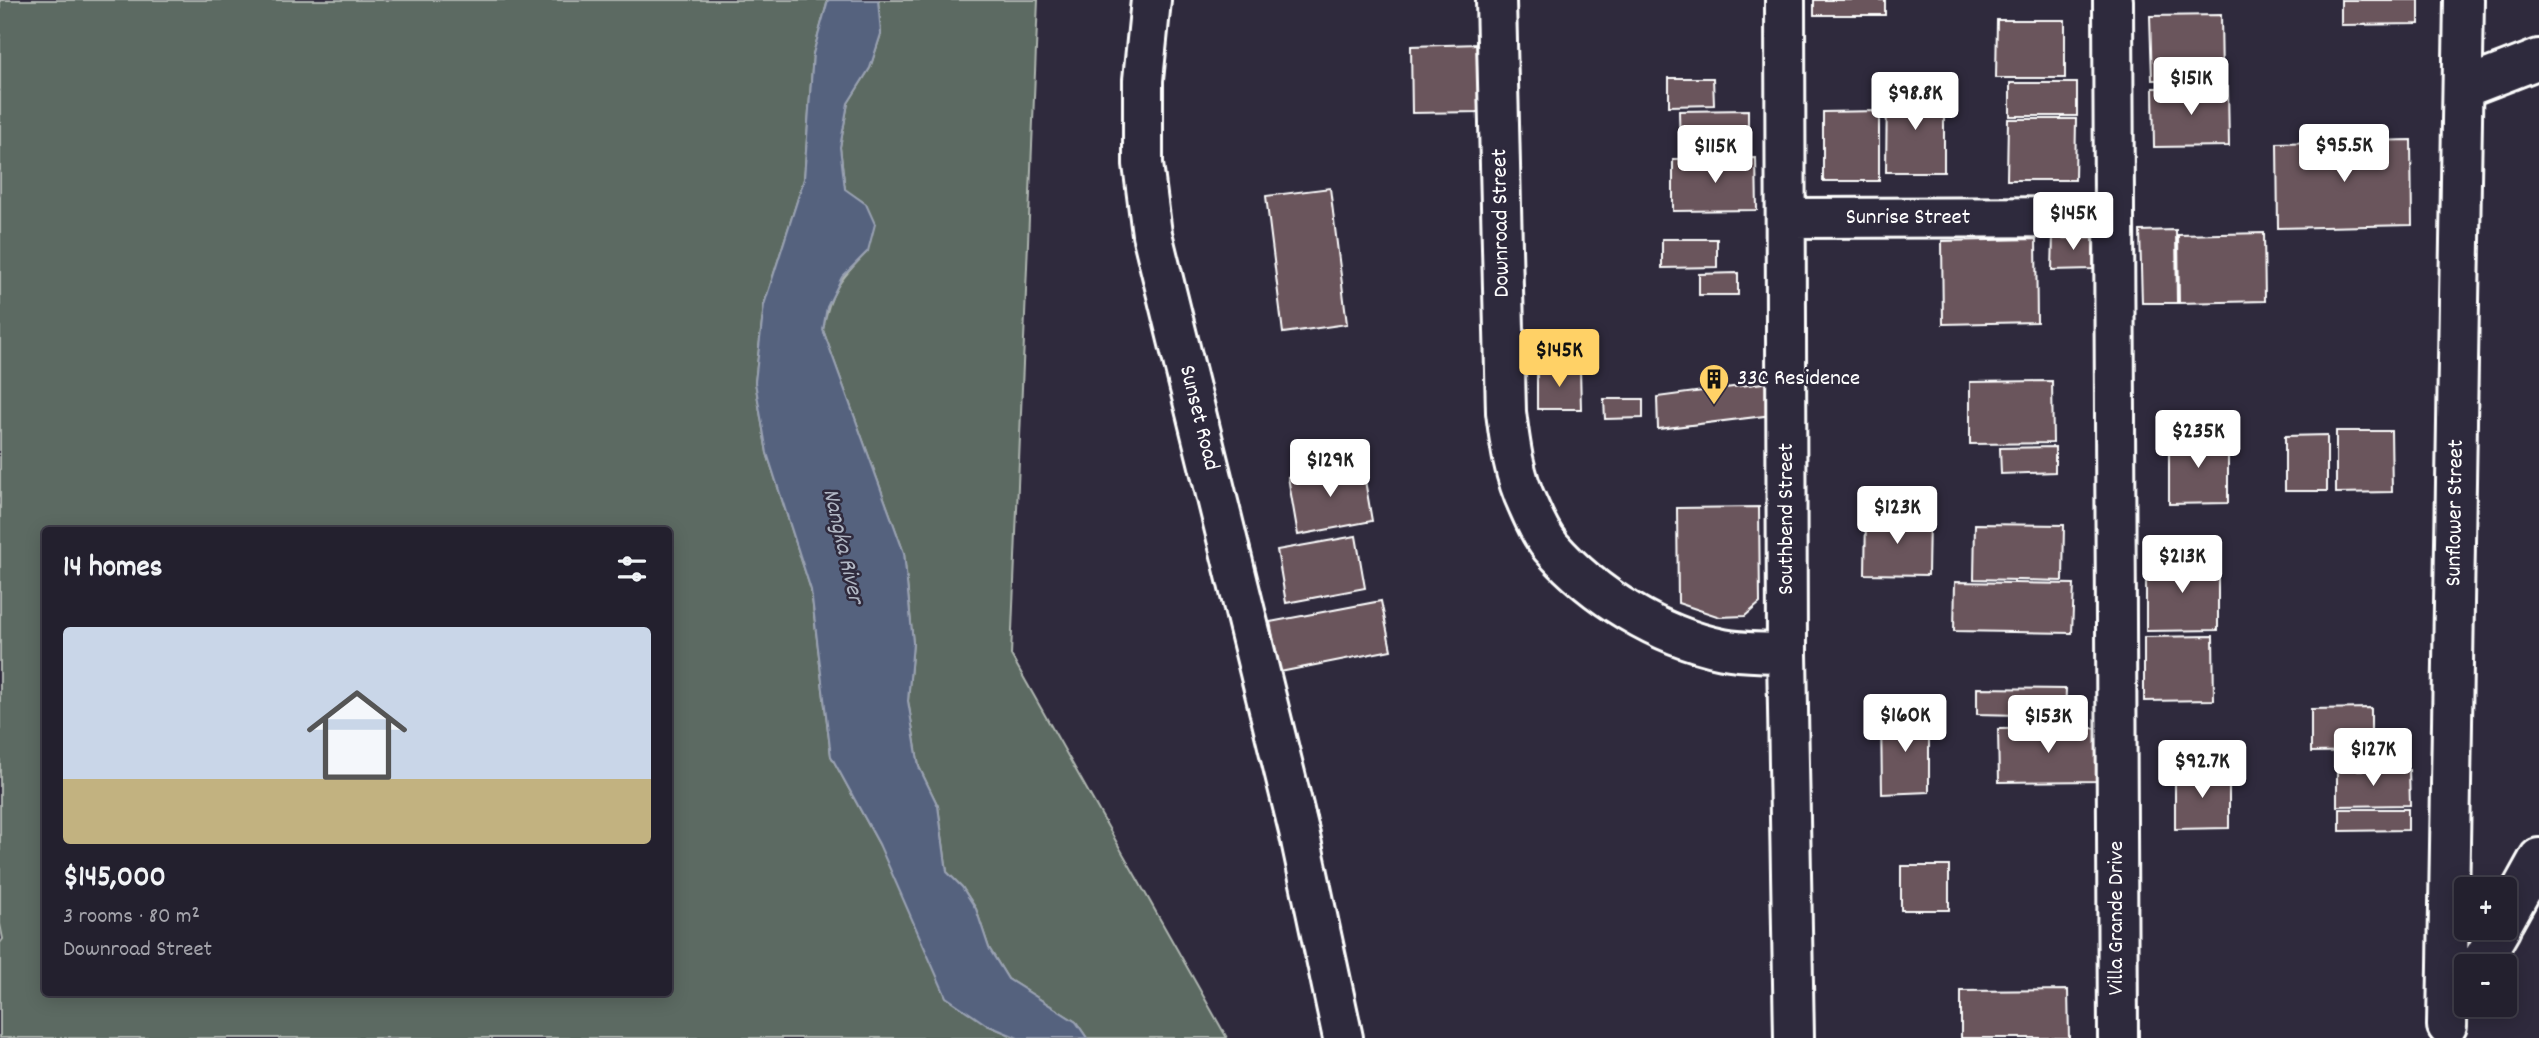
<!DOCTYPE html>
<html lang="en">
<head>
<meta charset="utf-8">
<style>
	:root { --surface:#23202e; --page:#2f2d3a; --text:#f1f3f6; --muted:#a3a3aa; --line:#403e4a; --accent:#ffd166 }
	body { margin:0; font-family:Dekko,sans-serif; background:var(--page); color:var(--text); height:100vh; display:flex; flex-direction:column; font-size:26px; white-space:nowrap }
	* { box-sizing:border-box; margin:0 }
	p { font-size:23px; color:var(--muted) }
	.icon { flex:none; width:38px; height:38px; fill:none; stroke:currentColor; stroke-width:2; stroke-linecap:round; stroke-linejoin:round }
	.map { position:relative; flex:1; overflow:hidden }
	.sheet { position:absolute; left:42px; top:527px; width:630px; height:469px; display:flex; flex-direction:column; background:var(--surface); border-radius:7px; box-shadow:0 4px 18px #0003,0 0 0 2px var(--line) }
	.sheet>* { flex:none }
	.tools { position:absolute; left:2454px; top:877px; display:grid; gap:14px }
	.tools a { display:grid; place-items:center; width:63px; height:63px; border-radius:7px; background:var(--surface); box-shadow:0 4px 18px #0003,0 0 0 2px var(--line); font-size:35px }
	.price { position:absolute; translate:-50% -60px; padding:0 16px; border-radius:7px; background:#fff; color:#222; font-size:23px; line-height:46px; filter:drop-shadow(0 2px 4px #0008) }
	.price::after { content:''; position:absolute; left:50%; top:42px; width:21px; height:16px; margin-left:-10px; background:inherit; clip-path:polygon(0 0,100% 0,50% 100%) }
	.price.active { background:var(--accent); color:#111 }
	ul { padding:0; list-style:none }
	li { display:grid; align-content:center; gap:14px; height:371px; padding:0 21px }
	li+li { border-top:2px solid var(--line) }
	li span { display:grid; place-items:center; height:217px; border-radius:7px; color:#555 }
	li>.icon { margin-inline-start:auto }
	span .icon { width:126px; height:126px; fill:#fffc; stroke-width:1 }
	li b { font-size:30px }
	h2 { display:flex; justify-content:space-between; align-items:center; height:84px; padding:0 21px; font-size:30px }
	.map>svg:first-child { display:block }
	.green { fill:#5c6b62; stroke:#aeb5b0; stroke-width:2; fill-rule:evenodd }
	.water { fill:#55627e; stroke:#99a1b2; stroke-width:2 }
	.building { fill:#6b545c; stroke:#fff; stroke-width:2 }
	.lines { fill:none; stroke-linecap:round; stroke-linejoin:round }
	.minor-casing { stroke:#fff; stroke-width:44 }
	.minor { stroke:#2f2a3d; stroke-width:38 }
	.labels { text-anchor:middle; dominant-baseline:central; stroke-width:5; stroke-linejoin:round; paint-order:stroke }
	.street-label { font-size:23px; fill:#fff; stroke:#2f2a3d }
	.poi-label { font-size:23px; fill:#fff; stroke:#2f2a3d; text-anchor:start }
	.water-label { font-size:24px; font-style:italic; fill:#b2b8c5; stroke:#2f2a3d }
</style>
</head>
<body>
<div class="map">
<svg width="2539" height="1038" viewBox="0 0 2539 1038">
	<rect width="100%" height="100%" fill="#2f2a3d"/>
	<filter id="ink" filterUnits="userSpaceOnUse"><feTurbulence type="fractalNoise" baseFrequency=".0143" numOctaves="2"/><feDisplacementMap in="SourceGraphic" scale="14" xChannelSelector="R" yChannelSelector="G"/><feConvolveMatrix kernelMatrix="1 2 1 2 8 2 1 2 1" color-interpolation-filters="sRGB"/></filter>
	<g filter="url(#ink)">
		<path class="green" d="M0,0H828L813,54L804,179L764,305L755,382L767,453L811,590L831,756L879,844L987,1025L1018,1038H0V943L3,939L0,924ZM46,530H668V992H46Z
			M878,0H1038L1011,655L1227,1038H1087L1076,1022L1008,979L989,948L976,909L962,887L947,872L938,806L919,767L908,701L913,643L904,553L823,330C829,292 841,278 868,251L866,204L845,190L840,147L848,103L870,68L881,34Z"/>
		<path class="water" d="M828,0H878L881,34L870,68L848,103L840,147L845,189L866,204L875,224L868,251L842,277L827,307L823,330L904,553L913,643L908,701L919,767L938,806L947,872L962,887L976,909L989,948L1008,979L1076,1022L1087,1038H1018L987,1025L946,997L879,844L831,756L811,590L767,453L755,382L764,305L804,179L813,54Z"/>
		<path class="building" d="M1814,0H1885V15H1814Z
			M2341,0H2419V24L2341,25Z
			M2221,15L2222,79L2152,80L2150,16Z
			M1997,20H2065V78H1996Z
			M1479,44L1480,112L1412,113L1411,46Z
			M1669,78H1713L1714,105L1669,106Z
			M2010,83H2077V116H2010Z
			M2228,87L2229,146L2154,147L2153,88Z
			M1887,92H1944V172H1886Z
			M1748,110V153L1680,154L1679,111Z
			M1879,111V181H1823V112Z
			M2008,119H2076L2075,180H2007Z
			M2411,140L2412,225L2278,228L2277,143Z
			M1756,158L1757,210L1673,211V159Z
			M1330,188L1347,324L1283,333L1266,196Z
			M2176,230L2177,303H2142L2140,231Z
			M2264,233L2265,301L2179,303L2178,235Z
			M2053,235H2093V269L2052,270Z
			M1662,239H1717V267L1662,268Z
			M2036,239L2037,322L1943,324L1942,241Z
			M1738,273V295H1699V274Z
			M1537,368H1580L1581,409H1537Z
			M2052,381L2053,443L1970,444V382Z
			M1771,382L1772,415L1658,429L1657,397Z
			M1604,399H1643V418L1605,419Z
			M2336,431H2391L2392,492L2336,493Z
			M2327,435V491H2285V436Z
			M2228,436V503L2169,504V437Z
			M2055,447V472L2001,474L2000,448Z
			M1362,463L1372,521L1298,535L1288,477Z
			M1759,507L1760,603L1745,616L1720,617L1678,603L1677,508Z
			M1866,516L1929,517L1928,575L1865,574Z
			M1975,524L2064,525L2063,581L1974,579Z
			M1356,536L1365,588L1286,603L1277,550Z
			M2218,559V630L2146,631V560Z
			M1955,582L2074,584L2072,633L1954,631Z
			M1381,601L1391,650L1280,672L1270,622Z
			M2213,636L2214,700L2144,701V637Z
			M1977,688L2066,689L2065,716L1977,714Z
			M2371,708V751L2311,752V709Z
			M1929,714V792L1882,794L1881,715Z
			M2098,728L2099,781L1999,782L1998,729Z
			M2337,770H2409L2410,805L2337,806Z
			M2229,771V828L2175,829V772Z
			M2340,809H2408V830L2340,831Z
			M1901,866H1949V910H1901Z
			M2068,990L2069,1038H1961V991Z"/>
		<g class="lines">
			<g class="minor-casing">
				<path id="minor" d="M1151,0L1143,80V164L1152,234L1299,831L1343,1038
					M1496,0L1506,412C1510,444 1514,476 1528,505C1534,519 1542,536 1551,547C1594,596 1659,636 1723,649C1744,653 1766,652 1787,654
					M1785,0L1787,654L1794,1038
					M2113,0L2118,1038
					M2464,88L2539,59
					M1787,218L2114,217
					M2504,921L2539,858
					M2479,966L2501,928
					M2447,1026L2464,0"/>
			</g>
			<use href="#minor" class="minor"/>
		</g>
	</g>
	<defs>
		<g id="building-pin" transform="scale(1.575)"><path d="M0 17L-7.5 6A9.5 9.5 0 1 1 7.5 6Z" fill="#ffd166" stroke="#2f2a3d"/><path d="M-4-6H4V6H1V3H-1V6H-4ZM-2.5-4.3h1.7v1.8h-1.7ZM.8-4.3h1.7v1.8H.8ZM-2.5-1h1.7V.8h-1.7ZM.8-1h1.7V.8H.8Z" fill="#111"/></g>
	</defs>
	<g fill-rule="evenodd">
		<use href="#building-pin" x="1714" y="379"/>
	</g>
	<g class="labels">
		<g class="street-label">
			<text x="1908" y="218">Sunrise Street</text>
			<text transform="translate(1502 223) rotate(-91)">Downroad Street</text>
			<text transform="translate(1198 418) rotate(76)">Sunset Road</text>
			<text transform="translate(2456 513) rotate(-89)">Sunflower Street</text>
			<text transform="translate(1787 519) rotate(-90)">Southbend Street</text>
			<text transform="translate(2117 918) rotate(-90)">Villa Grande Drive</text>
		</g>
		<g class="poi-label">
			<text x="1737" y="379">33C Residence</text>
		</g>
		<g class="water-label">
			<text transform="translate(842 546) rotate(77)">Nangka River</text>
		</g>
	</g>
</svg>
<div class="tools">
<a>+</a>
<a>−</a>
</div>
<b class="price" style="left:2191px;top:117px">$151K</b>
<b class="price" style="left:1915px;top:132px">$98.8K</b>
<b class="price" style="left:2344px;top:184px">$95.5K</b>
<b class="price" style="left:1715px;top:185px">$115K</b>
<b class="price" style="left:2073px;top:252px">$145K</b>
<b class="price active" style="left:1559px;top:389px">$145K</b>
<b class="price" style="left:2198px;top:470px">$235K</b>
<b class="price" style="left:1330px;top:499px">$129K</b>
<b class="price" style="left:1897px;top:546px">$123K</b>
<b class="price" style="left:2182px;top:595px">$213K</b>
<b class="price" style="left:1905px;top:754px">$160K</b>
<b class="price" style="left:2048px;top:755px">$153K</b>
<b class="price" style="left:2373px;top:788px">$127K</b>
<b class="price" style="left:2202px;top:800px">$92.7K</b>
<section class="sheet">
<h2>14 homes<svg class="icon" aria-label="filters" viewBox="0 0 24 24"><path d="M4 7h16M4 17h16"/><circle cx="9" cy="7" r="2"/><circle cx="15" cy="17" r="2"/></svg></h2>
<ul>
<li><span style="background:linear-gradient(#c9d6e8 70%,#c2b280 0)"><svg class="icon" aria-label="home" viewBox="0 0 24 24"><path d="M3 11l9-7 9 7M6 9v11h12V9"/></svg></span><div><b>$145,000</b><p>3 rooms · 80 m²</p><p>Downroad Street</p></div></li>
</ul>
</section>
</div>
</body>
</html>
